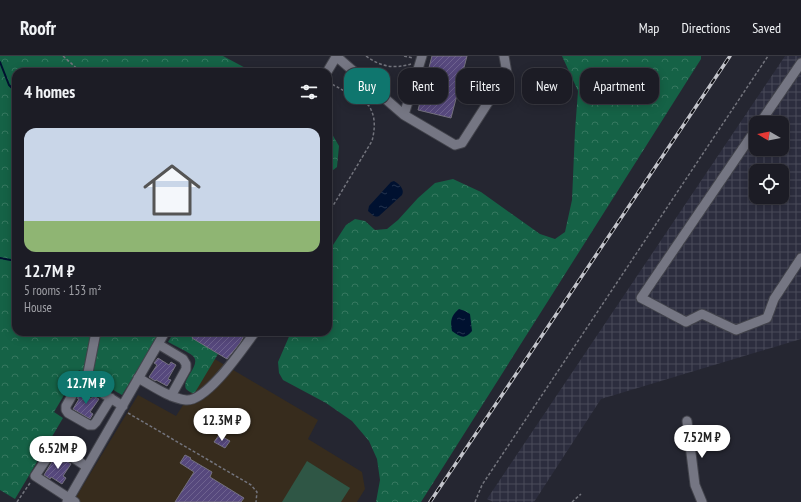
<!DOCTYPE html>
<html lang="en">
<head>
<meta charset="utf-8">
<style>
	:root { --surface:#1c1c25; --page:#292932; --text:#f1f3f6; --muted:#a0a1a7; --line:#3a3a42; --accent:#0f766e }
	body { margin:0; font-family:"PT Sans Narrow",sans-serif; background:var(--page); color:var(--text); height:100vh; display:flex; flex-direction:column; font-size:15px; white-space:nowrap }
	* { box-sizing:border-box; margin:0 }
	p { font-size:13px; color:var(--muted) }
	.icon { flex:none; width:22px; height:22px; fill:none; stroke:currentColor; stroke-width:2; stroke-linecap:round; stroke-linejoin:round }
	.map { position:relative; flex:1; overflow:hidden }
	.details { position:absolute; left:12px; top:12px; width:320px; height:268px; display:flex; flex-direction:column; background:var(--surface); border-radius:12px; box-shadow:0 2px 10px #0003,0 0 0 1px var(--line) }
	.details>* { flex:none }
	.banner { position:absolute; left:344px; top:12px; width:380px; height:36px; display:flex; gap:8px }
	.needle { width:26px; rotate:279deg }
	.fabs { position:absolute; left:749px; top:60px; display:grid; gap:8px }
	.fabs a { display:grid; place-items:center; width:40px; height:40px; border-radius:8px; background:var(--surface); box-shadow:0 2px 10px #0003,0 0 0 1px var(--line); font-size:20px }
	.price { position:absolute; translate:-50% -34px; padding:0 9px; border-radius:14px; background:#fff; color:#222; font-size:13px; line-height:26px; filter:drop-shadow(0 1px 2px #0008) }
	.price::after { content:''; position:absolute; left:50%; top:24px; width:12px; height:9px; margin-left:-6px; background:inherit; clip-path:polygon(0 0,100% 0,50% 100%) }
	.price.on { background:var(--accent); color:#fff }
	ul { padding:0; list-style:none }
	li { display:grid; align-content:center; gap:8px; height:212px; padding:0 12px }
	li span { display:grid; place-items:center; height:124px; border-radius:12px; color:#555 }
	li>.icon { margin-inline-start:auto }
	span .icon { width:72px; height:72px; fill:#fffc; stroke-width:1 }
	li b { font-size:17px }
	h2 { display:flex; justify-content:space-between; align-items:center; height:48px; padding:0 12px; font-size:17px }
	.pill { padding:0 14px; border-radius:12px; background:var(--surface); box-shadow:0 2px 10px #0003,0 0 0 1px var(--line); font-size:14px; line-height:36px }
	.pill.on { background:var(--accent); color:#fff }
	header { display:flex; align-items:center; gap:24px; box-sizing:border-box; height:56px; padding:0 20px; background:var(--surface); border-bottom:1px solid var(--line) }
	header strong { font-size:19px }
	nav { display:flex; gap:22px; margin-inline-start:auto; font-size:14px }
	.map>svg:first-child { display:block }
	.industrial { fill:url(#industrial-grid); fill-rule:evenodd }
	.education { fill:#372c1d }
	.grass { fill:#2f5645 }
	.forest { fill:url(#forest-crowns) }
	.water { fill:url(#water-ripples) }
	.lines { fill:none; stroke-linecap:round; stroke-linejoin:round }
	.stream { stroke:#001130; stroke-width:2 }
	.building { fill:url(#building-hatch); stroke:#74717e }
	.minor-casing { stroke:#42434b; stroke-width:11 }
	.path { stroke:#73747d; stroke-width:1.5; stroke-dasharray:3 2; stroke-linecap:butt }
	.minor { stroke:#757683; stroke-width:9 }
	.rail-casing { stroke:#c3c4cb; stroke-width:3.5 }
	.rail { stroke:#0f0f14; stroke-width:2; stroke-dasharray:6; stroke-linecap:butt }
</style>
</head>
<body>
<header>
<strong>Roofr</strong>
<nav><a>Map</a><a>Directions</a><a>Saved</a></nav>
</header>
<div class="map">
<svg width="801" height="446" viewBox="0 0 801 446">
	<defs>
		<pattern id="industrial-grid" width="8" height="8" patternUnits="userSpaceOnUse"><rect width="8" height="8" fill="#2c2d3e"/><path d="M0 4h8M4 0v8" fill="none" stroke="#4a4b59"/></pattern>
		<pattern id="forest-crowns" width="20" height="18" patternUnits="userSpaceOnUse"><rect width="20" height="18" fill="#156246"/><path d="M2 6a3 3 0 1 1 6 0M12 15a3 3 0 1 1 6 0" fill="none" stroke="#367860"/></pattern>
		<pattern id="water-ripples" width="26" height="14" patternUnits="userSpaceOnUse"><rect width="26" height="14" fill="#001130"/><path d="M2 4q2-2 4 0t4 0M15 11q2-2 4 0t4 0" fill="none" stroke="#24334e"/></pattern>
		<pattern id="building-hatch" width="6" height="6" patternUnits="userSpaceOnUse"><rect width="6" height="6" fill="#56487d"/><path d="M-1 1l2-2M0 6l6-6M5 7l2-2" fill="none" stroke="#6e628f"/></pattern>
	</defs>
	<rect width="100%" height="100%" fill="#252631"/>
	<path class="industrial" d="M785,0H801V283L601,343L534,446H493L487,443ZM756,67H782V93H756ZM756,115H782V141H756Z"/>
	<path class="education" d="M213,302L318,364L308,383L362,416L365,433L357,446H73L138,339L176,360Z"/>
	<path class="grass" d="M307,405L350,432L341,446H282Z"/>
	<path class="forest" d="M0,0H223L253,16H16V276H161L122,339L79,314L54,356L63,362L15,443L0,434Z
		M562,0H701V3L421,446H376L380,424L377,403L369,385L352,365L326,347L283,324L279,317L278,306L291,276H328V199L333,189L346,169L355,163L365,165L375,174L387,173L398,164L418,142L435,127L453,123L481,136L540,178L555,183L565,176L572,144L575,75L578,35Z
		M328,76L332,78L339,90L337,111L328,118Z
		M174,276H196L193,282L218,298L194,338C192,337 188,335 186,333C181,323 202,309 193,300C188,296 174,289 168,286Z"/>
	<path class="water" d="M394,125C399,128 405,133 402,139L379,160C374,162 372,158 368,155L369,150L391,126Z
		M459,253L465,255L470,258L472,275C465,284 460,281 452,275C450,265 451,260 459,253Z"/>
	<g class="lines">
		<path class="stream" d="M0,6L9,29L16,36
			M0,202L16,205"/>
	</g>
	<path class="building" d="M432,0H467L451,62L418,54Z
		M196,276H246L240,287L227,303L192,282Z
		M158,302L169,309L171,306L176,309L168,323L171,324L167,330L156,324L155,325L149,321L157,309L154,307Z
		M81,336L91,343L93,340L99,343L90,356L93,358L90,363L73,353L79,343L77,342Z
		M219,379L230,385L225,392L214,386Z
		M185,399L191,402L190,403L212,416L210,421L244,442L241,446H175L194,416L180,407Z
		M55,401L64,407L65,404L71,408L63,420L66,422L62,428L51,421L50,423L44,419Z"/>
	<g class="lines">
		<g class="minor-casing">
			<path id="minor" d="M336,0L404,59L455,89L462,87L507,17L504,0
				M327,16L336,1
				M404,59L422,0
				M760,67L801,7
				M756,73L641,242L686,266L702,258L736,274L767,262L774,243L801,202
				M96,276L86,327H81L78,329L66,350V354L68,357L89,369H93L96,366L111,342
				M158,288L183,303L186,308V313L171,340
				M138,322C153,330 169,342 186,344C207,346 243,292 255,276
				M86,327L123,350
				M687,365L695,429L702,446
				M67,446L165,276
				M75,446L35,420L51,396C61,392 78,405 87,411"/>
		</g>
		<path class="path" d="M63,0L81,16
			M366,0C381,11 394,13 411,8
			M404,0L413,2
			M328,26C335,30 366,46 369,50C376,61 375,73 372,85L328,158
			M128,357L251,429L257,436L256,446
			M17,446L30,427
			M475,446L482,429L768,0
			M572,446L581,438"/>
		<use href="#minor" class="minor"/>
		<g class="rail-casing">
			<path id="rail" d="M430,446L730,0"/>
		</g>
		<use href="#rail" class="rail"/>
	</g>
</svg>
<div class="fabs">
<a><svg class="needle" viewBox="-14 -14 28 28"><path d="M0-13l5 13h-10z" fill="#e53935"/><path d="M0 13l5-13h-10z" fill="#a0a1a7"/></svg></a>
<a><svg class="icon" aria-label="locate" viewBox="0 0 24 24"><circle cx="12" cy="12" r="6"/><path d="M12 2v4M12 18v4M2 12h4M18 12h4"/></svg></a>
</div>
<b class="price on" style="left:86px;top:349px">12.7M ₽</b>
<b class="price" style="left:222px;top:386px">12.3M ₽</b>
<b class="price" style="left:702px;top:403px">7.52M ₽</b>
<b class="price" style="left:58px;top:414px">6.52M ₽</b>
<div class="banner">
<a class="pill on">Buy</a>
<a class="pill">Rent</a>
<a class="pill">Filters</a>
<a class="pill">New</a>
<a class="pill">Apartment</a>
</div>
<section class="details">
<h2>4 homes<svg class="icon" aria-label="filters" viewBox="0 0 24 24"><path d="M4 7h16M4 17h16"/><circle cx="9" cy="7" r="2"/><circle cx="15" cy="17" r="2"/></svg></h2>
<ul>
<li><span style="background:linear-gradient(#c9d6e8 75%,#8fb573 0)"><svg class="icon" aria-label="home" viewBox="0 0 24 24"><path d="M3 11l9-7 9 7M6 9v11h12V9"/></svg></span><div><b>12.7M ₽</b><p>5 rooms · 153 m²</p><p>House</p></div></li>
</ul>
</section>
</div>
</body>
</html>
